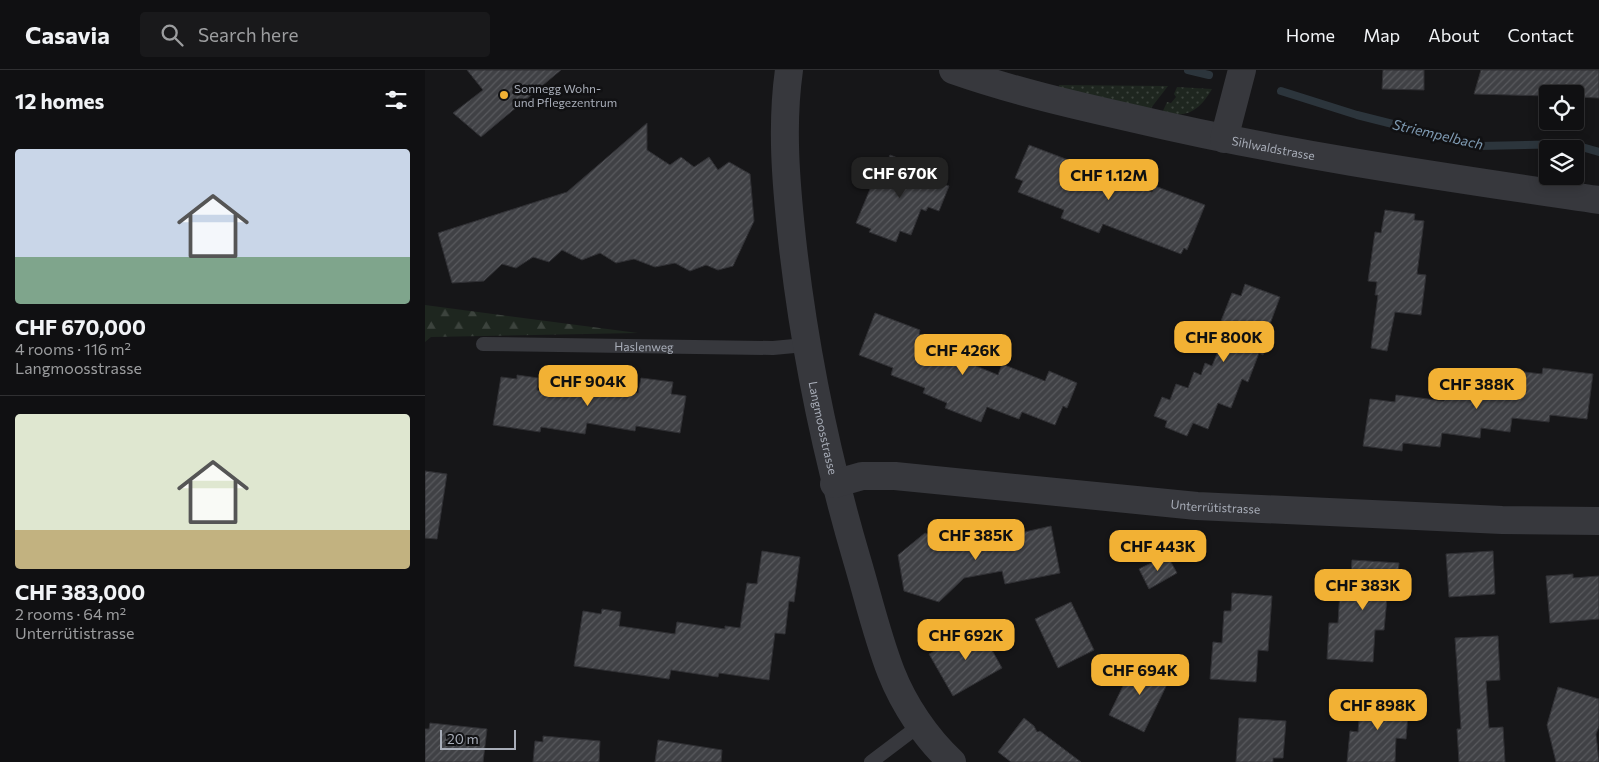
<!DOCTYPE html>
<html lang="en">
<head>
<meta charset="utf-8">
<style>
	:root { --surface:#101012; --page:#19191b; --text:#f1f3f6; --muted:#9c9d9f; --line:#303032; --accent:#f2b134 }
	body { margin:0; font-family:Commissioner,sans-serif; background:var(--page); color:var(--text); height:100vh; display:flex; flex-direction:column; font-size:19px; white-space:nowrap }
	* { box-sizing:border-box; margin:0 }
	p { font-size:16px; color:var(--muted) }
	.icon { flex:none; width:28px; height:28px; fill:none; stroke:currentColor; stroke-width:2; stroke-linecap:round; stroke-linejoin:round }
	.map { position:relative; flex:1; overflow:hidden }
	.details { display:flex; flex-direction:column; background:var(--surface); width:425px }
	.details>* { flex:none }
	.controls { position:absolute; left:1114px; top:15px; display:grid; gap:10px }
	.controls a { display:grid; place-items:center; width:45px; height:45px; border-radius:5px; background:var(--surface); box-shadow:0 2px 12px #0003,0 0 0 1px var(--line); font-size:25px }
	.scale { position:absolute; left:15px; bottom:12px; width:76px; box-sizing:border-box; padding-left:5px; border:2px solid #a8adb8; border-top:0; font-size:14px; line-height:18px; white-space:nowrap; color:#a8adb8; -webkit-text-stroke:4px #111113; paint-order:stroke }
	.price { position:absolute; translate:-50% -42px; padding:0 11px; border-radius:10px; background:var(--accent); color:#111; font-size:16px; line-height:32px; filter:drop-shadow(0 1px 2px #0008) }
	.price::after { content:''; position:absolute; left:50%; top:30px; width:15px; height:11px; margin-left:-8px; background:inherit; clip-path:polygon(0 0,100% 0,50% 100%) }
	.price.selected { background:#222; color:#fff }
	ul { padding:0; list-style:none }
	li { display:grid; align-content:center; gap:10px; height:265px; padding:0 15px }
	li+li { border-top:1px solid var(--line) }
	li span { display:grid; place-items:center; height:155px; border-radius:5px; color:#555 }
	li>.icon { margin-inline-start:auto }
	span .icon { width:90px; height:90px; fill:#fffc; stroke-width:1 }
	li b { font-size:21px }
	h2 { display:flex; justify-content:space-between; align-items:center; height:60px; padding:0 15px; font-size:21px }
	header { display:flex; align-items:center; gap:30px; box-sizing:border-box; height:70px; padding:0 25px; background:var(--surface); border-bottom:1px solid var(--line) }
	header strong { font-size:24px }
	nav { display:flex; gap:28px; margin-inline-start:auto; font-size:18px }
	.search { width:350px; height:45px; background:var(--page); display:flex; align-items:center; gap:12px; box-sizing:border-box; padding:0 18px; border-radius:5px; color:var(--muted); font-size:19px }
	main { display:flex; flex:1; min-height:0 }
	.map>svg:first-child { display:block }
	.grass { fill:url(#grass-dots) }
	.forest { fill:url(#forest-firs) }
	.lines { fill:none; stroke-linecap:round; stroke-linejoin:round }
	.stream { stroke:#2c353c; stroke-width:8 }
	.building { fill:url(#building-hatch); stroke:#303034 }
	.lane { stroke:#37383d; stroke-width:14 }
	.street { stroke:#37383d; stroke-width:28 }
	.poi-dot { fill:#f2b134; stroke:#111113; stroke-width:2 }
	.labels { text-anchor:middle; dominant-baseline:central; stroke-width:5; stroke-linejoin:round; paint-order:stroke }
	.poi-label { font-size:12px; fill:#a8adb8; stroke:#111113; text-anchor:start }
	.street-label { font-size:12px; fill:#a8adb8; stroke:#111113 }
	.water-label { font-size:14px; font-style:italic; fill:#7f9bb3; stroke:#111113 }
</style>
</head>
<body>
<header>
<strong>Casavia</strong>
<div class="search"><svg class="icon" aria-label="search" viewBox="0 0 24 24"><circle cx="10" cy="10" r="6"/><path d="M15 15l6 6"/></svg>Search here</div>
<nav><a>Home</a><a>Map</a><a>About</a><a>Contact</a></nav>
</header>
<main>
<section class="details">
<h2>12 homes<svg class="icon" aria-label="filters" viewBox="0 0 24 24"><path d="M4 7h16M4 17h16"/><circle cx="9" cy="7" r="2"/><circle cx="15" cy="17" r="2"/></svg></h2>
<ul>
<li><span style="background:linear-gradient(#c9d6e8 70%,#7fa58c 0)"><svg class="icon" aria-label="home" viewBox="0 0 24 24"><path d="M3 11l9-7 9 7M6 9v11h12V9"/></svg></span><div><b>CHF 670,000</b><p>4 rooms · 116 m²</p><p>Langmoosstrasse</p></div></li>
<li><span style="background:linear-gradient(#dfe7d0 75%,#c2b280 0)"><svg class="icon" aria-label="home" viewBox="0 0 24 24"><path d="M3 11l9-7 9 7M6 9v11h12V9"/></svg></span><div><b>CHF 383,000</b><p>2 rooms · 64 m²</p><p>Unterrütistrasse</p></div></li>
</ul>
</section>
<div class="map">
<svg width="1174" height="692" viewBox="0 0 1174 692">
	<defs>
		<pattern id="grass-dots" width="8" height="8" patternUnits="userSpaceOnUse" patternTransform="scale(1.25)"><rect width="8" height="8" fill="#1e261f"/><path d="M2 2h.1M6 6h.1" fill="none" stroke="#3c433d" stroke-width="1.8" stroke-linecap="round"/></pattern>
		<pattern id="forest-firs" width="22" height="20" patternUnits="userSpaceOnUse" patternTransform="scale(1.25)"><rect width="22" height="20" fill="#1e261f"/><path d="M5 1l3.5 6h-7zM16 11l3.5 6h-7z" fill="#3c433d"/></pattern>
		<pattern id="building-hatch" width="6" height="6" patternUnits="userSpaceOnUse" patternTransform="scale(1.25)"><rect width="6" height="6" fill="#404145"/><path d="M-1 1l2-2M0 6l6-6M5 7l2-2" fill="none" stroke="#595a5e"/></pattern>
	</defs>
	<rect width="100%" height="100%" fill="#161618"/>
	<path class="grass" d="M634,15L743,16L723,42L634,21Z
		M752,17L787,19C774,41 763,48 737,43L742,32L746,33L751,27L749,24Z"/>
	<path class="forest" d="M0,235L213,263L6,267L0,272Z"/>
	<g class="lines">
		<path class="stream" d="M763,0L784,5
			M856,21L932,45L1055,76L1146,74L1174,82"/>
	</g>
	<path class="building" d="M42,0H136L56,67L28,43L58,20Z
		M958,0H999V20L957,19Z
		M1056,0H1174V28L1150,27V24H1122V26L1049,24Z
		M222,53V80L245,95L256,87L269,97L284,87L293,100L304,92L325,104L329,151L308,196L293,200L281,195L265,201L250,193L230,197L209,189L191,193L175,183L157,190L137,180L124,192L108,187L91,198L77,194L59,211L27,213L13,163L142,122Z
		M604,75L727,122L730,116L780,135L762,180L759,178L756,184L678,154L674,163L636,148L639,140L593,122L598,111L590,108Z
		M465,85L496,97L494,100L507,105L506,109L524,116L514,141L503,137L501,141L496,139L486,165L475,161L471,172L444,162L446,159L431,153L455,95L460,97Z
		M960,140L990,144L989,150L999,151L992,204L1001,205L996,245L970,242L962,281L946,278L953,225H950L952,212L943,211L950,162L956,163Z
		M820,214L855,227L842,262L846,264L838,285L834,283L823,312L817,309L806,338L793,333L783,359L768,353L762,366L740,357L742,351L729,346L737,327L745,330L751,314L763,318L769,302L776,305L780,293L787,296L804,254L796,251L807,223L816,226Z
		M450,243L495,260L494,264L518,273L515,281L573,305L577,294L620,311L624,301L652,313L642,338L638,336L630,355L597,342L594,349L562,337L556,352L520,338L522,333L498,323L500,318L466,305L468,298L434,285Z
		M1118,298L1168,304L1162,349L1125,345L1124,352L1087,348L1085,362L1056,358L1055,368L1017,363L1015,377L978,373L977,381L938,376L945,329L970,332L971,325L1019,331L1021,317L1048,320L1049,315L1089,320L1091,301L1117,304Z
		M92,305L113,308L112,320L164,328L165,315L213,323L216,308L248,312L246,324L261,326L255,363L211,356L210,361L162,353L160,364L116,357L115,362L68,355L76,307L92,309Z
		M0,401L22,404L12,469L0,468Z
		M626,456L635,503L580,514L577,501L539,508L514,532L479,521L473,485L500,463L538,476Z
		M337,481L375,487L369,532L364,531L360,564L350,563L344,610L294,603L293,607L246,600L244,609L149,596L158,541L176,544L177,539L196,542L194,556L250,564L252,552L300,559V556L315,558L322,513L332,514Z
		M1068,481L1070,524L1024,527L1021,484Z
		M742,485L752,503L724,519L714,499Z
		M927,490L974,493L971,529L962,528L959,560H950L948,592L902,589L904,553H913L915,521L925,522Z
		M1148,504V508L1174,506V549L1125,553L1121,506Z
		M807,523L847,526L843,581L833,580L831,612L785,609L788,572L797,573L799,541H806Z
		M646,532L669,580L633,598L610,549Z
		M554,557L577,598L528,626L504,584Z
		M1073,566L1075,610L1061,611L1064,658L1078,657L1080,692H1034L1032,659H1036L1030,568Z
		M711,589L746,606L719,662L684,645Z
		M1133,617L1174,629V656L1171,664L1174,692H1131L1122,655Z
		M936,628L984,632L981,669L971,668L970,692H922L925,661L933,662Z
		M599,648L609,656L612,662L615,661L656,692H586L573,682Z
		M814,648L861,651L858,688H848V692H811Z
		M5,653L62,659L58,692H0V659H4Z
		M118,666L175,671L174,692H108L110,671L118,672Z
		M233,670L297,680L296,692H230Z"/>
	<g class="lines">
		<g class="lane">
			<path id="s1" d="M58,274L348,278L380,275"/>
			<path d="M446,692L495,655"/>
		</g>
		<g class="street">
			<path id="s2" d="M364,0C356,56 361,113 367,169C379,278 401,385 432,490C443,527 452,566 466,602C479,635 501,668 527,692"/>
			<path id="s3" d="M528,0C588,21 649,35 711,49C864,85 1019,107 1174,130"/>
			<path d="M799,69L817,0"/>
			<path id="s4" d="M409,414L437,406H470L772,436L1077,450L1174,451"/>
		</g>
	</g>
	<circle class="poi-dot" cx="79" cy="25" r="5"/>
	<g class="labels">
		<g class="poi-label">
			<text x="89" y="18">Sonnegg Wohn-<tspan x="89" dy="14">und Pflegezentrum</tspan></text>
		</g>
		<g class="street-label">
			<text stroke="none"><textPath href="#s3" startOffset="330">Sihlwaldstrasse</textPath></text>
			<text stroke="none"><textPath href="#s1" startOffset="161">Haslenweg</textPath></text>
			<text stroke="none"><textPath href="#s2" startOffset="361">Langmoosstrasse</textPath></text>
			<text stroke="none"><textPath href="#s4" startOffset="384">Unterrütistrasse</textPath></text>
		</g>
		<g class="water-label">
			<text transform="translate(1013 64) rotate(13)">Striempelbach</text>
		</g>
	</g>
</svg>
<div class="controls">
<a><svg class="icon" aria-label="locate" viewBox="0 0 24 24"><circle cx="12" cy="12" r="6"/><path d="M12 2v4M12 18v4M2 12h4M18 12h4"/></svg></a>
<a><svg class="icon" aria-label="layers" viewBox="0 0 24 24"><path d="M12 4l9 5-9 5-9-5zM3 14l9 5 9-5"/></svg></a>
</div>
<div class="scale">20 m</div>
<b class="price selected" style="left:475px;top:129px">CHF 670K</b>
<b class="price" style="left:684px;top:131px">CHF 1.12M</b>
<b class="price" style="left:799px;top:293px">CHF 800K</b>
<b class="price" style="left:538px;top:306px">CHF 426K</b>
<b class="price" style="left:163px;top:337px">CHF 904K</b>
<b class="price" style="left:1052px;top:340px">CHF 388K</b>
<b class="price" style="left:551px;top:491px">CHF 385K</b>
<b class="price" style="left:733px;top:502px">CHF 443K</b>
<b class="price" style="left:938px;top:541px">CHF 383K</b>
<b class="price" style="left:541px;top:591px">CHF 692K</b>
<b class="price" style="left:715px;top:626px">CHF 694K</b>
<b class="price" style="left:953px;top:661px">CHF 898K</b>
</div>
</main>
</body>
</html>
